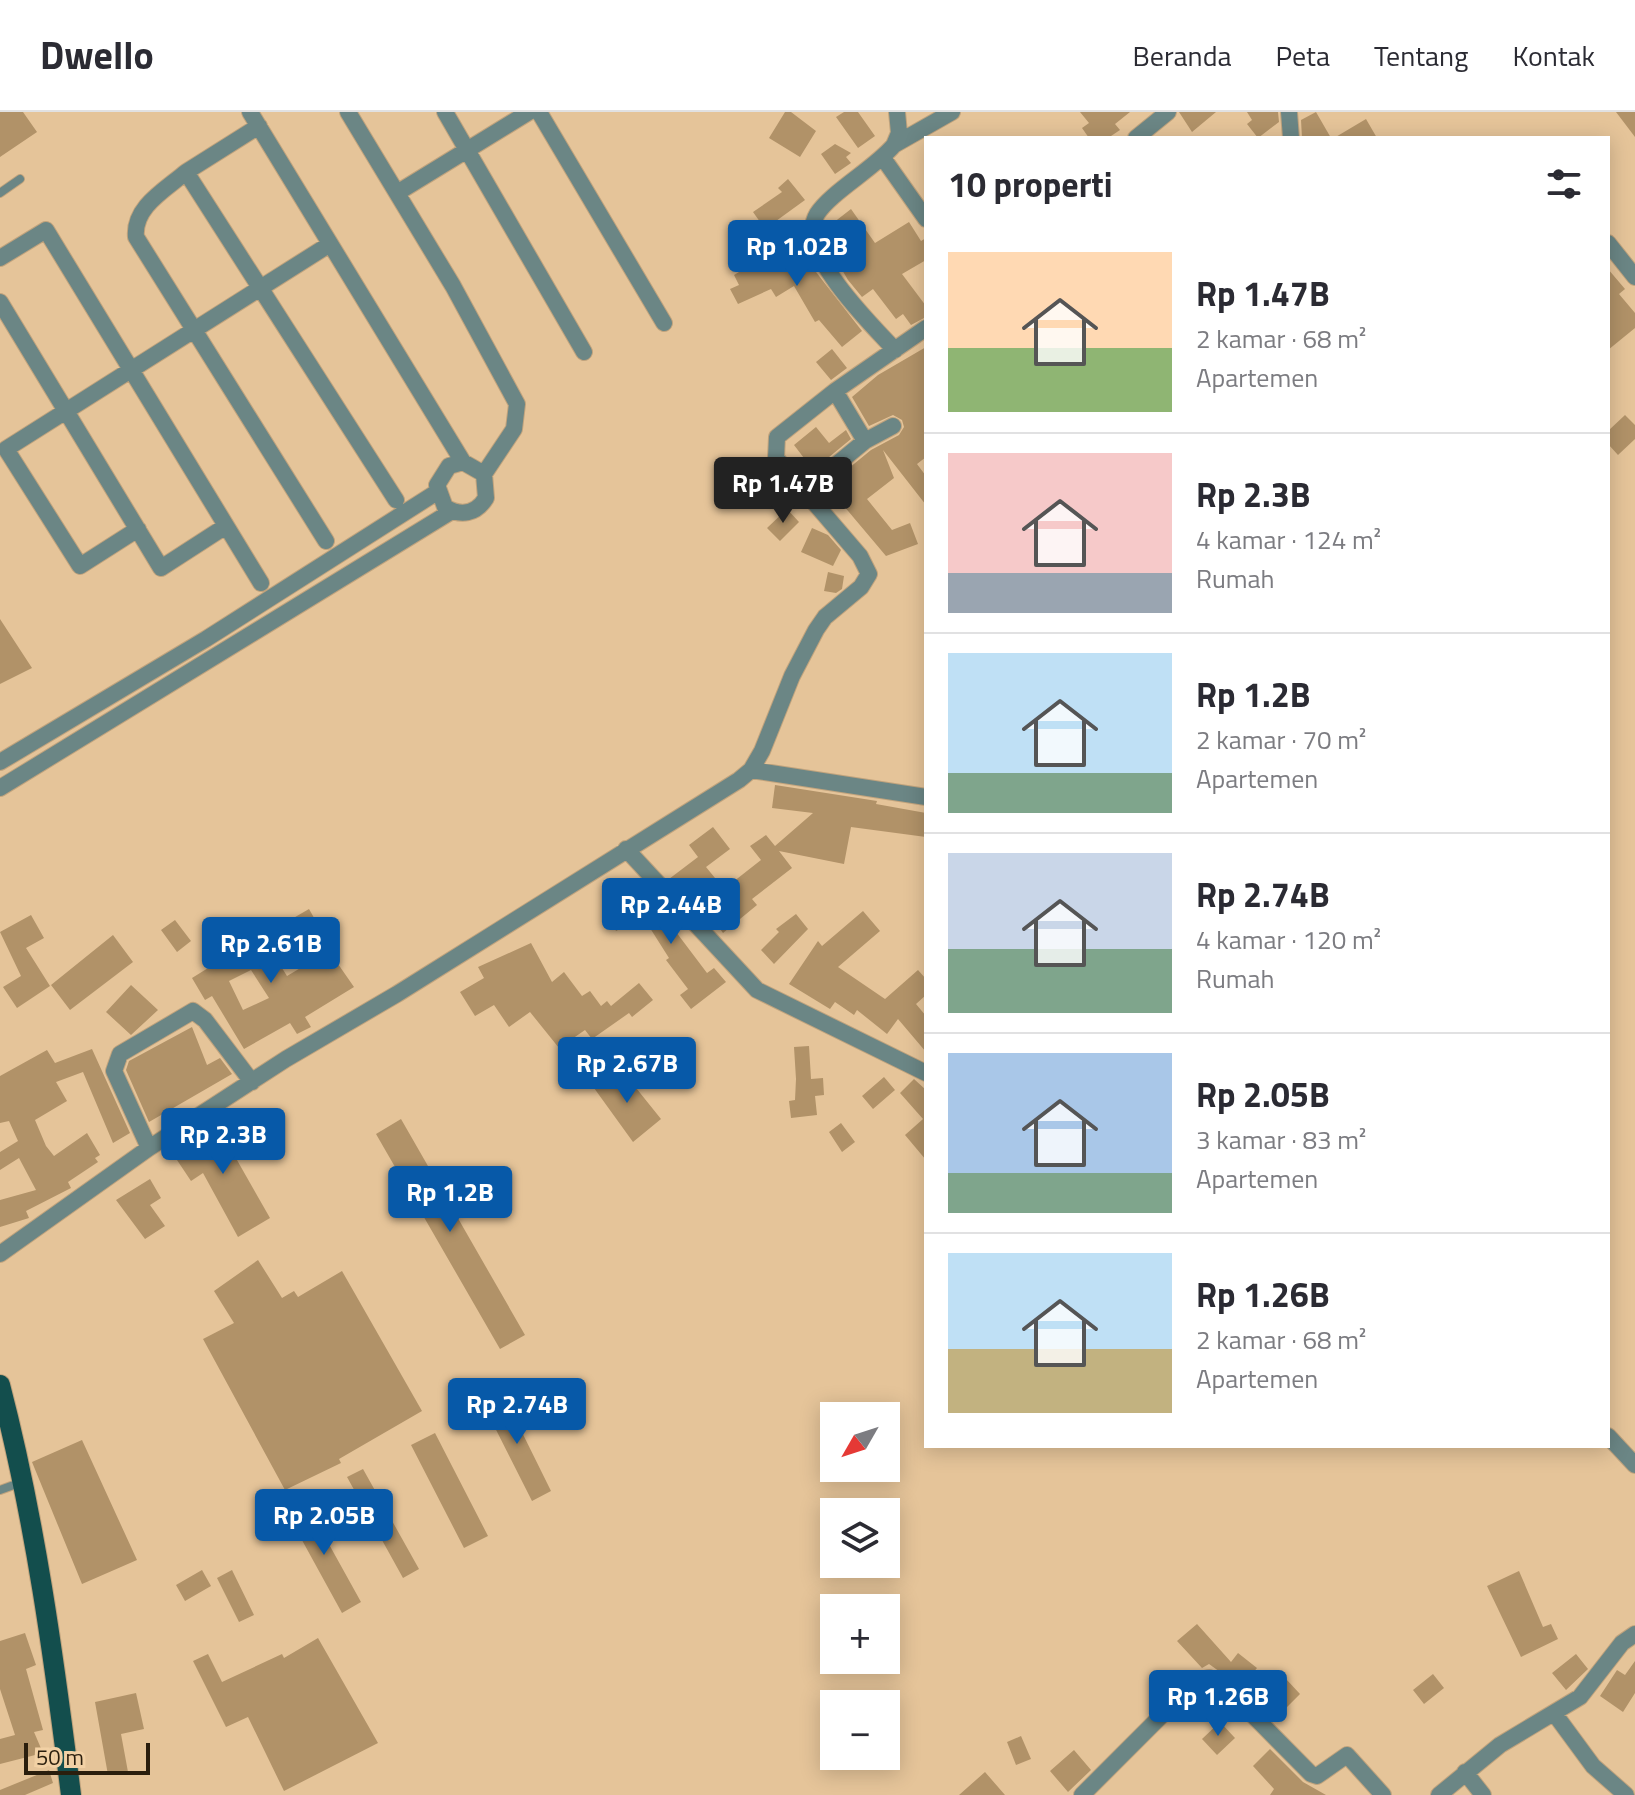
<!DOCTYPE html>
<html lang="id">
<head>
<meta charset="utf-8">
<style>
	:root { --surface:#fff; --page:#f2f2f3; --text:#2b2b33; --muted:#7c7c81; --line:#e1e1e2; --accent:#0759a8 }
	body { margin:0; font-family:"Titillium Web",sans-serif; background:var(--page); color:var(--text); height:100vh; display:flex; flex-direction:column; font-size:30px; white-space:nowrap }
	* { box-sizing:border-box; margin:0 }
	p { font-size:26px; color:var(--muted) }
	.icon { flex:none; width:44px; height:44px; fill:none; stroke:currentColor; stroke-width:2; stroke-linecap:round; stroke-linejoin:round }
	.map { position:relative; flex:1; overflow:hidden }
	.sheet { position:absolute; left:924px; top:24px; width:686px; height:1312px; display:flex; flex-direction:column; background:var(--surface); border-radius:0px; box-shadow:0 4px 20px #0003 }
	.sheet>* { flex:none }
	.needle { width:52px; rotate:231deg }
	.controls { position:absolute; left:820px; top:1290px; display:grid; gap:16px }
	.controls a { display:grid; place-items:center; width:80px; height:80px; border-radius:0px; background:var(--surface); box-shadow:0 4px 20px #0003; font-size:40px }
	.scale { position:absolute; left:24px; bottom:20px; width:126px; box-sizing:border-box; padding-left:8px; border:4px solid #2a1e0d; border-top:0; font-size:22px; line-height:28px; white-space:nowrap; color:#2a1e0d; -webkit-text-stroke:6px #f2d1a5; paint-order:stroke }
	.price { position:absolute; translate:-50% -68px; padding:0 18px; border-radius:8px; background:var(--accent); color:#fff; font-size:26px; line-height:52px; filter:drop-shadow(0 2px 4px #0008) }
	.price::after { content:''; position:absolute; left:50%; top:48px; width:24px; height:18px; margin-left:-12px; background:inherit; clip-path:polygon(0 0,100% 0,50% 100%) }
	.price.on { background:#222; color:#fff }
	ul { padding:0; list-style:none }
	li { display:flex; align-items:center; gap:24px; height:200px; padding:0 24px }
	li+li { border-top:2px solid var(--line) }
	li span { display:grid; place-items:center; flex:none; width:224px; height:160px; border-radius:0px; color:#555 }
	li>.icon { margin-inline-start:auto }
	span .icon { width:96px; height:96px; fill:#fffc; stroke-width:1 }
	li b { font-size:34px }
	h2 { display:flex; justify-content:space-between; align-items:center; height:96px; padding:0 24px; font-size:34px }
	header { display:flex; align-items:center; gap:48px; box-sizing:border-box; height:112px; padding:0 40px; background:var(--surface); border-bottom:2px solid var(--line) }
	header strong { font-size:38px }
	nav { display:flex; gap:44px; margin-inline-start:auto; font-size:28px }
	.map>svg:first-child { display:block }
	.building { fill:#b19268; fill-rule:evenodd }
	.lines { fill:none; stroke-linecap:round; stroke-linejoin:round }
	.service-casing { stroke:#c0a37d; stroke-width:10 }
	.minor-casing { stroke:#c0a37d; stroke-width:18 }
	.primary-casing { stroke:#c0a37d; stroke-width:22 }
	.service { stroke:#6b8685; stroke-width:8 }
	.minor { stroke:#6b8685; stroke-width:16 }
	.primary { stroke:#134e4d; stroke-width:20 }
</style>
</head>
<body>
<header>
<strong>Dwello</strong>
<nav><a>Beranda</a><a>Peta</a><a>Tentang</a><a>Kontak</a></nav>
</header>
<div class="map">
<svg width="1635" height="1683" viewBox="0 0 1635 1683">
	<rect width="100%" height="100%" fill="#e5c499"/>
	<path class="building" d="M0,0H23L37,20L0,45Z
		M785,0H791L816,19L800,45L769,26Z
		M844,0H858L875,24L858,36L836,5Z
		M1080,0H1130L1115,12L1120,18L1108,26H1089L1082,16L1089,11Z
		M1179,0H1216L1192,20Z
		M1247,0H1278L1279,10L1258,26L1247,12L1252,8Z
		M1316,0L1331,26H1302L1301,8Z
		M1616,0H1635V25Z
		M1366,7L1377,26H1334Z
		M835,32L851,41L846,45L851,51L835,62L821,42Z
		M788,67L805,88L765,117L753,100L782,80L778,76Z
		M851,97L875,131L909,110L921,129L926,126V148L902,162L926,194V205L911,213L903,202L896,207L873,177L862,185L848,168L827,132L824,118Z
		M800,124L816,160L862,219L842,235L819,208L815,210L794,174L776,185L771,177L738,192L730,177L739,173L734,163Z
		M1608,157L1625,177L1619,182L1635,201V216L1608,238Z
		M926,235V345L917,352L926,364V393L883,338L894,366L867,387L892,418L910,411L918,432L886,444L827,374L871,338L899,323L904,315L902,308L893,303L869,314L852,285L878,263Z
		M832,237L847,256L831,268L816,250Z
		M1625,303L1635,313V327L1618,343L1608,332V319Z
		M816,315L829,331L846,318L851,327L806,364L800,357L807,350L794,333Z
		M787,397L799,410L780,429L767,416Z
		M812,416L828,423L841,438L833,454L801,440Z
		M828,460L844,464L842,477L836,481L824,479Z
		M0,507L32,556L0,572Z
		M775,673L877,689L876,692L926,701V725L851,715L844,752L779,739L792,756L752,787L757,793L723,821L693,780L686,785L669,767L698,745L689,733L713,715L730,737L706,755L724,777L761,748L750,734L766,723L775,734L813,701L772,696Z
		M646,775L668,799L677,814L673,816L707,861L714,856L726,870L691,897L680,883L688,877L666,848L669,846L643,805L616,819L610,805L634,793L630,785Z
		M309,797L317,811L270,837L287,864L329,839L354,875L305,905L311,915L297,922L290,911L244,937L212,884L205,888L192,866L250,830L247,824L267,812L271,819ZM251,858L269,886L243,898L229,869Z
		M863,799L880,819L838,855L885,887L918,858L926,867V883L916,892L926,904V940L898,907L887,922L857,898L854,903L835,890L830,897L789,872L818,829L822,834Z
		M796,802L808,817L774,852L761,838L779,820L776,817Z
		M31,803L44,826L26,836L50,874L17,896L3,875L21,864L0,820Z
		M175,808L191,829L177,840L161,818Z
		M113,823L133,850L70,898L51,873Z
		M531,831L552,870L564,860L582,884L590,879L601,894L607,889L611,894L639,871L653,888L632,905L629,901L592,927L585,918L559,936L530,900L509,915L494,893L475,904L460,880L484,866L478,855Z
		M131,873L158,898L131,923L106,900Z
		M192,915L207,953L220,946L232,962L149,1010L126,958L129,949Z
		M809,934L811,967L823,966L824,983L815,984L817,1003L791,1006L789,989L795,988L796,967L794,935Z
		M92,937L130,1021L113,1031L83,960L56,970L67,989L35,1008L46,1034L54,1044L87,1021L100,1043L95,1046L98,1050L68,1070L71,1076L26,1099L29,1106L0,1115V1088L36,1078L19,1046L0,1058V1040L18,1029L9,1009L0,1011V964L47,938L55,951Z
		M620,956L661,1007L633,1030L594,976Z
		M884,965L895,978L873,997L862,984Z
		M914,967L926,978V1048L905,1023L923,1007L900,981Z
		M401,1007L525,1223L500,1237L376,1022Z
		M224,1010L238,1039L233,1041L270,1106L238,1125L203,1061L191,1069L171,1039L191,1022L194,1025Z
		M841,1011L855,1030L842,1040L829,1020Z
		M150,1067L161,1086L150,1093L165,1114L145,1127L116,1088Z
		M258,1148L282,1186L294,1179L298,1185L342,1159L422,1299L339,1347L341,1351L285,1378L203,1227L234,1211L214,1179Z
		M502,1280L551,1379L532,1389L482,1290Z
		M435,1321L488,1424L464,1436L411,1333Z
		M82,1328L137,1448L82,1472L32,1350Z
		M363,1357L419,1457L403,1466L347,1365Z
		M305,1389L361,1490L342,1501L286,1399Z
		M202,1458L211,1474L185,1489L176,1473Z
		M232,1458L254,1503L239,1510L217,1466Z
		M1519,1459L1543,1515L1551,1512L1558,1527L1521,1545L1487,1474Z
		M1197,1512L1231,1550L1238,1541L1257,1556L1241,1575L1209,1552L1202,1556L1177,1529Z
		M25,1521L36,1553L26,1557L43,1618L34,1620L43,1641L0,1652V1627L15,1623L0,1577V1529Z
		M318,1526L378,1631L284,1679L248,1605L226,1615L193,1549L208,1542L222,1570L282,1542L284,1546Z
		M1576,1542L1588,1557L1566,1578L1552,1561Z
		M1635,1549V1581L1623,1600L1600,1584L1617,1558L1625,1563Z
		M1433,1562L1444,1576L1424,1592L1413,1578Z
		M1286,1567L1300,1582L1286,1596L1271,1581Z
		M136,1581L144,1617L121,1622L128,1660L108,1663L95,1590Z
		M1220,1610L1235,1626L1217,1643L1202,1627Z
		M1021,1624L1031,1647L1016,1653L1007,1630Z
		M1270,1637L1303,1670L1326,1683H1270L1274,1677L1253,1654Z
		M1074,1638L1091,1658L1068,1680L1050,1659Z
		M49,1658L53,1671L25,1683H0V1678Z
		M985,1660L1005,1683H959Z"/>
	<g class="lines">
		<g class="service-casing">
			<path id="service" d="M0,81L20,67
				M0,1378L22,1370"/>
		</g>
		<g class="minor-casing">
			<path id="minor" d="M250,0L463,350L484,362L486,386C476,402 461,405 445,395L437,373L449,354L463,350
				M348,0L453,174L517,292L514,317L484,362
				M445,0L584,240
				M539,0L664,211
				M1289,0L1291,26
				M259,14L186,60L396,388
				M1136,26L1168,0
				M894,33L952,0
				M883,46L926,107
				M186,60C165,78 133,95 136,125L326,429
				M397,81L529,0
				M1608,131L1635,165
				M0,146L46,118L261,471
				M0,190L161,456L226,414
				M895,238C871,212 795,139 817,102C831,80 875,56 894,33L899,21L897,0
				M835,279L865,329
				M803,380L865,329L893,314
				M138,417L80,454L6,337L330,132
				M0,650L206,527L437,380
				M751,658L926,685
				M0,676L452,399
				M626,737L757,878L926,961
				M149,1036L114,959L120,942L193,899L205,908L252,970
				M0,1142L149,1036L286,947L397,882L739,668L751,658L762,639L792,564L816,518L825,505L861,475L869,462L860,444L776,346L777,325L835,279L926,216
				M1608,1324L1635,1353
				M1554,1601L1593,1654L1626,1683
				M1465,1660L1483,1683
				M1082,1683L1196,1569L1209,1566L1227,1577L1311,1662L1317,1664L1347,1643L1383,1683
				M1439,1683L1500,1633L1580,1585L1622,1531L1635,1522"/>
		</g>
		<g class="primary-casing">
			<path id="primary" d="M0,1273C35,1407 54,1546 71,1683"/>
		</g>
		<use href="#service" class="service"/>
		<use href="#minor" class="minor"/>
		<use href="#primary" class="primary"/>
	</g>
</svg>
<div class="controls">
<a><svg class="needle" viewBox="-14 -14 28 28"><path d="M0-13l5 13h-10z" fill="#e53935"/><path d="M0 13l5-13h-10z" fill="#7c7c81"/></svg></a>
<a><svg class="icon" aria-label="layers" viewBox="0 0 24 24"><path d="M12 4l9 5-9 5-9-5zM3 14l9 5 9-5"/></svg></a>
<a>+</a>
<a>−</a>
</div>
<div class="scale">50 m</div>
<b class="price" style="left:797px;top:176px">Rp 1.02B</b>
<b class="price on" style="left:783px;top:413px">Rp 1.47B</b>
<b class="price" style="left:671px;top:834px">Rp 2.44B</b>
<b class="price" style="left:271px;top:873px">Rp 2.61B</b>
<b class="price" style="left:627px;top:993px">Rp 2.67B</b>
<b class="price" style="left:223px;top:1064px">Rp 2.3B</b>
<b class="price" style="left:450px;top:1122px">Rp 1.2B</b>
<b class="price" style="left:517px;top:1334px">Rp 2.74B</b>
<b class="price" style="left:324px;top:1445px">Rp 2.05B</b>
<b class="price" style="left:1218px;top:1626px">Rp 1.26B</b>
<section class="sheet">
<h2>10 properti<svg class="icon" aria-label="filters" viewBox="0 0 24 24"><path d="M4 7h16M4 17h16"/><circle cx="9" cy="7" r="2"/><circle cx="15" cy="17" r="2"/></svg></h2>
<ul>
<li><span style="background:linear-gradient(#ffd9b3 60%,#8fb573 0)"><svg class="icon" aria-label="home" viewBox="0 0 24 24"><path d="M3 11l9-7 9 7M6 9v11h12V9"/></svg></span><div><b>Rp 1.47B</b><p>2 kamar · 68 m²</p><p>Apartemen</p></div></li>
<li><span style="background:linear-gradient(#f6c9c9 75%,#9aa5b1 0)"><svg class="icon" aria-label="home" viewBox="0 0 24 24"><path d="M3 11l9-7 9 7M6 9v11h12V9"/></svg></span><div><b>Rp 2.3B</b><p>4 kamar · 124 m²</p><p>Rumah</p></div></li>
<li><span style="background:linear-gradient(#bfe0f5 75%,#7fa58c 0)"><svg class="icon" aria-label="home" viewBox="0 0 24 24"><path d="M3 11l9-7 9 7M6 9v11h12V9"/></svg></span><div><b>Rp 1.2B</b><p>2 kamar · 70 m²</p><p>Apartemen</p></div></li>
<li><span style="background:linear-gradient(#c9d6e8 60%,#7fa58c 0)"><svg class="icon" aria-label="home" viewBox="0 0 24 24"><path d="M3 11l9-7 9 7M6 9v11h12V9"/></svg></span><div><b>Rp 2.74B</b><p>4 kamar · 120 m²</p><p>Rumah</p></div></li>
<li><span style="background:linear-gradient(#a9c7e8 75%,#7fa58c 0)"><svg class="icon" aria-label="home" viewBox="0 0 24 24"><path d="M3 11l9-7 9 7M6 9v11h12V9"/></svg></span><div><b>Rp 2.05B</b><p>3 kamar · 83 m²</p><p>Apartemen</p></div></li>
<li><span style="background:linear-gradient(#bfe0f5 60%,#c2b280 0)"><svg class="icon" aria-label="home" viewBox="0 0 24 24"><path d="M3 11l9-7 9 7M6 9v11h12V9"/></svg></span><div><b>Rp 1.26B</b><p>2 kamar · 68 m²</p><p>Apartemen</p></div></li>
</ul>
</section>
</div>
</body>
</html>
